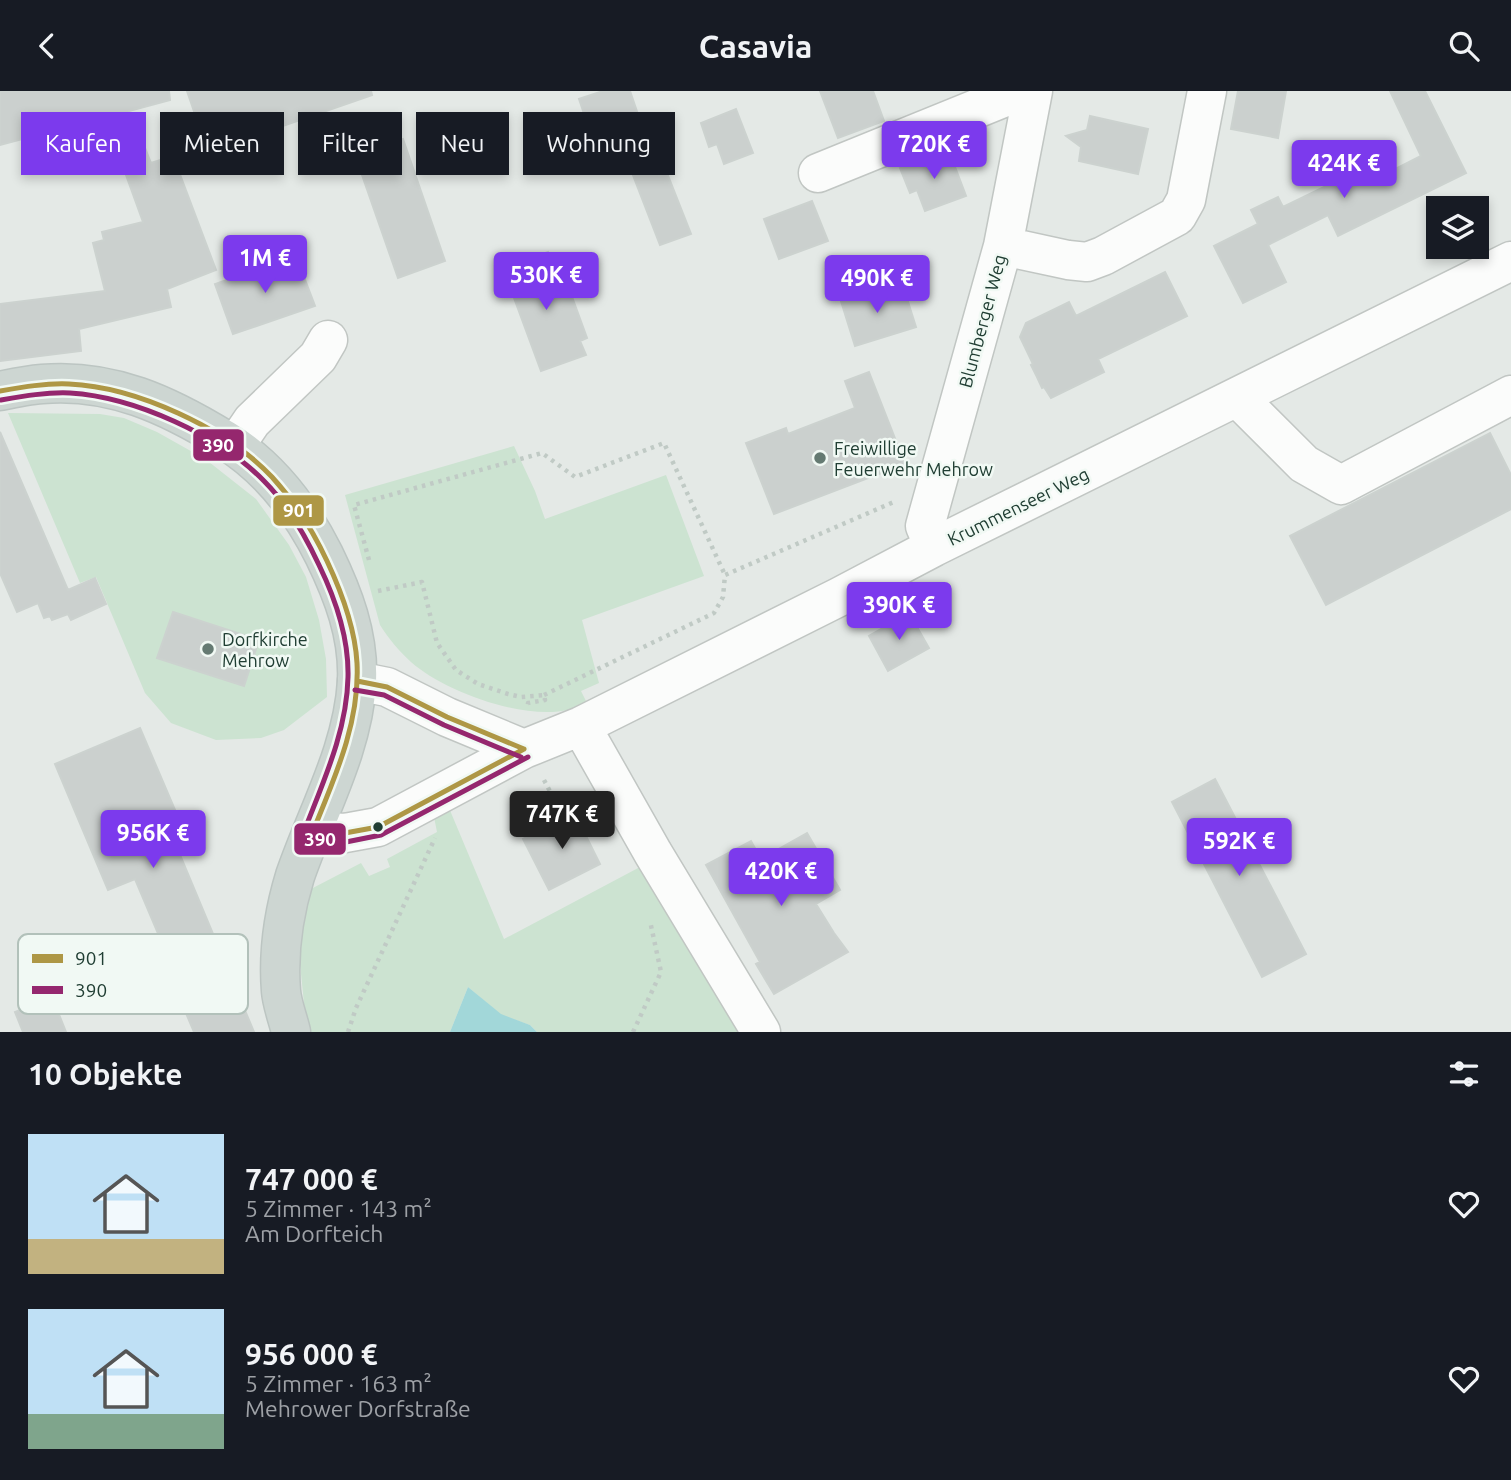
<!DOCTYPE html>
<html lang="de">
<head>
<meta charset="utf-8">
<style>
	:root { --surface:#171b24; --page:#20242c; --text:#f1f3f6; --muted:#9ea1a6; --accent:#7c3aed }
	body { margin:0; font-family:Ubuntu,sans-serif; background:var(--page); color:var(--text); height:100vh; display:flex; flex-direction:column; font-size:26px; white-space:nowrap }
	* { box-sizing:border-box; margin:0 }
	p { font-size:23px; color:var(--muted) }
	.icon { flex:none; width:38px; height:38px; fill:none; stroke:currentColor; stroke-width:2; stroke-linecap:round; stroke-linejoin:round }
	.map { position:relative; height:941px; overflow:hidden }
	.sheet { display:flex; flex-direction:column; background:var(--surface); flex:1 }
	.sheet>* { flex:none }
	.top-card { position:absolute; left:21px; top:21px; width:700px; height:63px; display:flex; gap:14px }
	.controls { position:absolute; left:1426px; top:105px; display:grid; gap:14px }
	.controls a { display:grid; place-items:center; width:63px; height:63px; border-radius:0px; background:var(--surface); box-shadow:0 4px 10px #0003; font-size:35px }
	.price { position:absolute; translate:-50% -60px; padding:0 16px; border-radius:7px; background:var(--accent); color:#fff; font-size:23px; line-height:46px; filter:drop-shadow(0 2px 4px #0008) }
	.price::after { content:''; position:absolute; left:50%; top:42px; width:21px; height:16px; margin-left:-10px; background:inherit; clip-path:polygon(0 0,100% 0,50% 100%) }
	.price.on { background:#222; color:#fff }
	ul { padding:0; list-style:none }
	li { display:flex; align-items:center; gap:21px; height:175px; padding:0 28px }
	li span { display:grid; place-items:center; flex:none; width:196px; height:140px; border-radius:0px; color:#555 }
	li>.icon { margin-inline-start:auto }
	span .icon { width:84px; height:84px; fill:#fffc; stroke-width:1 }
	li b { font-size:30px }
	h2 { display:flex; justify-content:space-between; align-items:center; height:84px; padding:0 28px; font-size:30px }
	.chip { padding:0 24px; border-radius:0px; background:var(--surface); box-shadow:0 4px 10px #0003; font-size:24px; line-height:63px }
	.chip.on { background:var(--accent); color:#fff }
	header { display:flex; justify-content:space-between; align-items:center; height:91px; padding:0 28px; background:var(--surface); font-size:32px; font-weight:600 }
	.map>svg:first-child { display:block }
	.green { fill:#cce3d1 }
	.water { fill:#a2d7d9 }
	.building { fill:#cbd0ce; stroke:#ccd2cf; stroke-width:2 }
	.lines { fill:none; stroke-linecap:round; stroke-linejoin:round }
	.minor-casing { stroke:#c1c6c3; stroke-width:41 }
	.major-casing { stroke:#bcc5c2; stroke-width:41 }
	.path { stroke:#c0cac5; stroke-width:4.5; stroke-dasharray:3.5 5; stroke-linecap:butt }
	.minor { stroke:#fbfcfb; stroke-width:38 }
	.major { stroke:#cdd6d2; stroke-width:38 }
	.bus-1-casing { stroke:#f1f9f4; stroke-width:10 }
	.bus-2-casing { stroke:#f1f9f4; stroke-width:10 }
	.bus-1 { stroke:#ae9745; stroke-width:5 }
	.bus-2 { stroke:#95276e; stroke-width:5 }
	.poi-dot { fill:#657a72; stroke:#f1f9f4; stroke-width:2.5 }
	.bus-dot { fill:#203e33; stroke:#f1f9f4; stroke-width:2.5 }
	.labels { text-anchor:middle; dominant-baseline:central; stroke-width:5; stroke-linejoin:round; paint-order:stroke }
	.street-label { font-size:18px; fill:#203e33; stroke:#f1f9f4 }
	.poi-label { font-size:18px; fill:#203e33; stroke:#f1f9f4; text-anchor:start }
	.key { fill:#f1f9f4; stroke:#b2c1ba; stroke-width:2 }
	.key-label { font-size:19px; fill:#203e33 }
	.line-badge { stroke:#f1f9f4; stroke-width:2.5 }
	.badge-label { font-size:19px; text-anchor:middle; font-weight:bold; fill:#fff }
</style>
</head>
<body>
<header><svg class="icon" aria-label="back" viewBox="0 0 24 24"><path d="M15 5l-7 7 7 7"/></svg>Casavia<svg class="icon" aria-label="search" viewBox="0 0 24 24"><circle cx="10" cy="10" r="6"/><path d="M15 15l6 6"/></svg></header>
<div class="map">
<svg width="1511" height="941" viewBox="0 0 1511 941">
	<rect width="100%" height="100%" fill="#e4e9e6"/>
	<path class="green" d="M8,322L100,323L124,327L157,341L189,359L209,371L256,408L289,454L306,486L319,529L326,568L327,606L284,639L261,647L216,649L171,632L145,602L96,486L80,492Z
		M514,355L535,400L545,428L666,384L704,485L582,529L599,592L581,600L587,612C543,638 447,603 411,571C399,560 389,548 380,534L345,404Z
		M449,717L504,848L640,776L741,941H537L530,934L501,924L468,896L450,941H310L306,932L299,863L301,833L309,799L361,772L369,785L390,776L387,768L437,741L434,726Z"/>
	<path class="water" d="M468,896L501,923L530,934L537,941H450Z"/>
	<path class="building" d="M0,0H169L170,9L129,20L142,58L145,57L151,72L173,65L216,179L167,198L171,216L79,238L81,260L0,270V213L105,200L93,152L104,149L102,141L143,131L105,26L0,54Z
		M187,0H371L372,4L208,61Z
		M603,0H630L659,85L667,82L691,143L660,154L629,74L604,82L579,8Z
		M820,0H873L884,30L838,47Z
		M1238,0H1286L1278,47L1231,38Z
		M1390,0H1425L1466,82L1338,145L1328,124L1268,154L1286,191L1243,212L1214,155L1258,133L1251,119L1278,106L1283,116L1361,78L1368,92L1421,65Z
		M736,18L753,62L724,73L717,53L709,56L701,32Z
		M1090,25L1148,38L1138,83L1079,70L1081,56L1066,45L1087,39Z
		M403,48L445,170L398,187L355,64Z
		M946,60L953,77L955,76L966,105L925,120L917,99L910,102L900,77Z
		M812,110L828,150L779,168L764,128Z
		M548,161L564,206L571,203L587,247L580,250L586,264L541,280L503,177Z
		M296,165L315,215L233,243L215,193Z
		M1165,181L1187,225L1098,268L1104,281L1051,307L1044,296L1042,297L1037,286L1031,274L1033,273L1020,246L1026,232L1069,211L1076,225Z
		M870,198L873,208L904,198L916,236L855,255L840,207Z
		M869,281L905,373L774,423L746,352L786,337L788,343L855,317L845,290Z
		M0,341L68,499L95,487L106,513L71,529L68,523L52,529L50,525L44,527L38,512L17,521L0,482Z
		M1490,342L1511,384V418L1326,514L1290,445Z
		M173,521L259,549L244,595L157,567Z
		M909,522L929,557L888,580L869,545Z
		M140,637L187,747L175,752L254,941H194L163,868L168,866L135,788L108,799L55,673Z
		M1215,688L1306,863L1262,886L1172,711Z
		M574,721L600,773L549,799L523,748Z
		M807,742L840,799L816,813L834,842L848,861L774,903L756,873L760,871L706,774L751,750L761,768Z
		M52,906L66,941H23L15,921Z"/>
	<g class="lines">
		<g class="minor-casing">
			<path id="minor" d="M818,82L1008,5L1031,8
				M1003,155L1068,169L1087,171L1103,165L1177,125L1186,109L1207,0
				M1238,307L1304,373L1341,394L1511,304
				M235,355L252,330L318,266L328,249
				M934,456L925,435L1003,155L1033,0
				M357,590L387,596L447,626L524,658
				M581,635L653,762L761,941
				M313,740L345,742L378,736L524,658L581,635L839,506L934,456L1511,170"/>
		</g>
		<g class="major-casing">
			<path id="major" d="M0,300C14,297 28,294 42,293C111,287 168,314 225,349C269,376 301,418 324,464C343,503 359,544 357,590C353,659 317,721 295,785C284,821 278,862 281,900C282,913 288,928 291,941"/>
		</g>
		<path class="path" d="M369,469L354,414L542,362L575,386L664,352L725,484
			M378,500L422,491L437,552L456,579L478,593L508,603L521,606L544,604L545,609L528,612L527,618
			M544,604L714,522L723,506L725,484L896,410
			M544,689L554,708L547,712L554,724L583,710
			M348,941L356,917L435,747
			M633,941L661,881L650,830"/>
		<use href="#minor" class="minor"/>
		<use href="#major" class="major"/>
		<g class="bus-1-casing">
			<path id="bus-1" d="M0,300C23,296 46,292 69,293C136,296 226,337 272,386C295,411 313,440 327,470C342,502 355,536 357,572C360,631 335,686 313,740
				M357,590L387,596L447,626L524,658
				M313,740L345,742L378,736L524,658"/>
		</g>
		<g class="bus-2-casing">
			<path id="bus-2" d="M1,309C24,305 47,301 70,302C134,306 219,344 264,390C288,414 305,444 319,474C336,509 349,546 348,586C347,639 324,689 305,738V744L308,747L346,751L381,744L528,666
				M355,599L384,604L444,634L521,666"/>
		</g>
		<use href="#bus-1" class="bus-1"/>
		<use href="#bus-2" class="bus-2"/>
	</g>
	<g class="poi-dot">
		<circle cx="820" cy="367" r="7"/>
		<circle cx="208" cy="558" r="7"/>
	</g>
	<circle class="bus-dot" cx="378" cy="736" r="6"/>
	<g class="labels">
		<g class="street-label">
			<text transform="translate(982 230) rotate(-75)">Blumberger Weg</text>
			<text transform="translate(1018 415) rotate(-26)">Krummenseer Weg</text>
		</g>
		<g class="poi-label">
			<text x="834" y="357">Freiwillige<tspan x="834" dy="21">Feuerwehr Mehrow</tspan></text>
			<text x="222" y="548">Dorfkirche<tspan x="222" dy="21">Mehrow</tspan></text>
		</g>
	</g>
	<rect x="18" y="843" width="230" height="80" rx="10" class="key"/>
	<rect x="32" y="863" width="31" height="9" fill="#ae9745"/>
	<rect x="32" y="895" width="31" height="8" fill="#95276e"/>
	<g class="key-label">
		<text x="75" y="874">901</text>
		<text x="75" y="906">390</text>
	</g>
	<g class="line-badge">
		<rect x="192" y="337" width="53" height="34" rx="7" fill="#95276e"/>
		<rect x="272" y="403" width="53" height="33" rx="7" fill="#ae9745"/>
		<rect x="293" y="731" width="54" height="34" rx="7" fill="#95276e"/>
	</g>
	<g class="badge-label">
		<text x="218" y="361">390</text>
		<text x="299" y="426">901</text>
		<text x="320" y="755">390</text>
	</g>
</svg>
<div class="controls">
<a><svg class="icon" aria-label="layers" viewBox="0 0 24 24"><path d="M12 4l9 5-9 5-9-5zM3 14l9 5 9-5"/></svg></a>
</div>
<b class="price" style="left:934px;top:90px">720K €</b>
<b class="price" style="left:1344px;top:109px">424K €</b>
<b class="price" style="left:265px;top:204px">1M €</b>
<b class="price" style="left:546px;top:221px">530K €</b>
<b class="price" style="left:877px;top:224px">490K €</b>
<b class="price" style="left:899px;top:551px">390K €</b>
<b class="price on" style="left:562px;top:760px">747K €</b>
<b class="price" style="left:153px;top:779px">956K €</b>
<b class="price" style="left:1239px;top:787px">592K €</b>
<b class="price" style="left:781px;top:817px">420K €</b>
<div class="top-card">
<a class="chip on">Kaufen</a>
<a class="chip">Mieten</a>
<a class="chip">Filter</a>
<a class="chip">Neu</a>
<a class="chip">Wohnung</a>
</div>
</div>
<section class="sheet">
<h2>10 Objekte<svg class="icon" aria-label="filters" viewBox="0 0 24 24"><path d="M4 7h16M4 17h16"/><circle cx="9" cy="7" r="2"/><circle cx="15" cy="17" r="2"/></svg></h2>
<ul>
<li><span style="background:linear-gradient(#bfe0f5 75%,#c2b280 0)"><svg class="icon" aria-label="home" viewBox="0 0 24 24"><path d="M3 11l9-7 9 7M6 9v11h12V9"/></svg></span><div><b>747 000 €</b><p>5 Zimmer · 143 m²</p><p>Am Dorfteich</p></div><svg class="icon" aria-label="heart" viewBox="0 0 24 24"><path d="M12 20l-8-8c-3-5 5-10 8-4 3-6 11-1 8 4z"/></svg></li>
<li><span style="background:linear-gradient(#bfe0f5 75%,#7fa58c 0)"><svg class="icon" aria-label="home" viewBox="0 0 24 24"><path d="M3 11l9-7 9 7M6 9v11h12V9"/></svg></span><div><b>956 000 €</b><p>5 Zimmer · 163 m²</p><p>Mehrower Dorfstraße</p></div><svg class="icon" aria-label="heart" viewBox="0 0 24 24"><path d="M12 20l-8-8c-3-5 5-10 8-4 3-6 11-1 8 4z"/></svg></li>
</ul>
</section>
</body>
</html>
